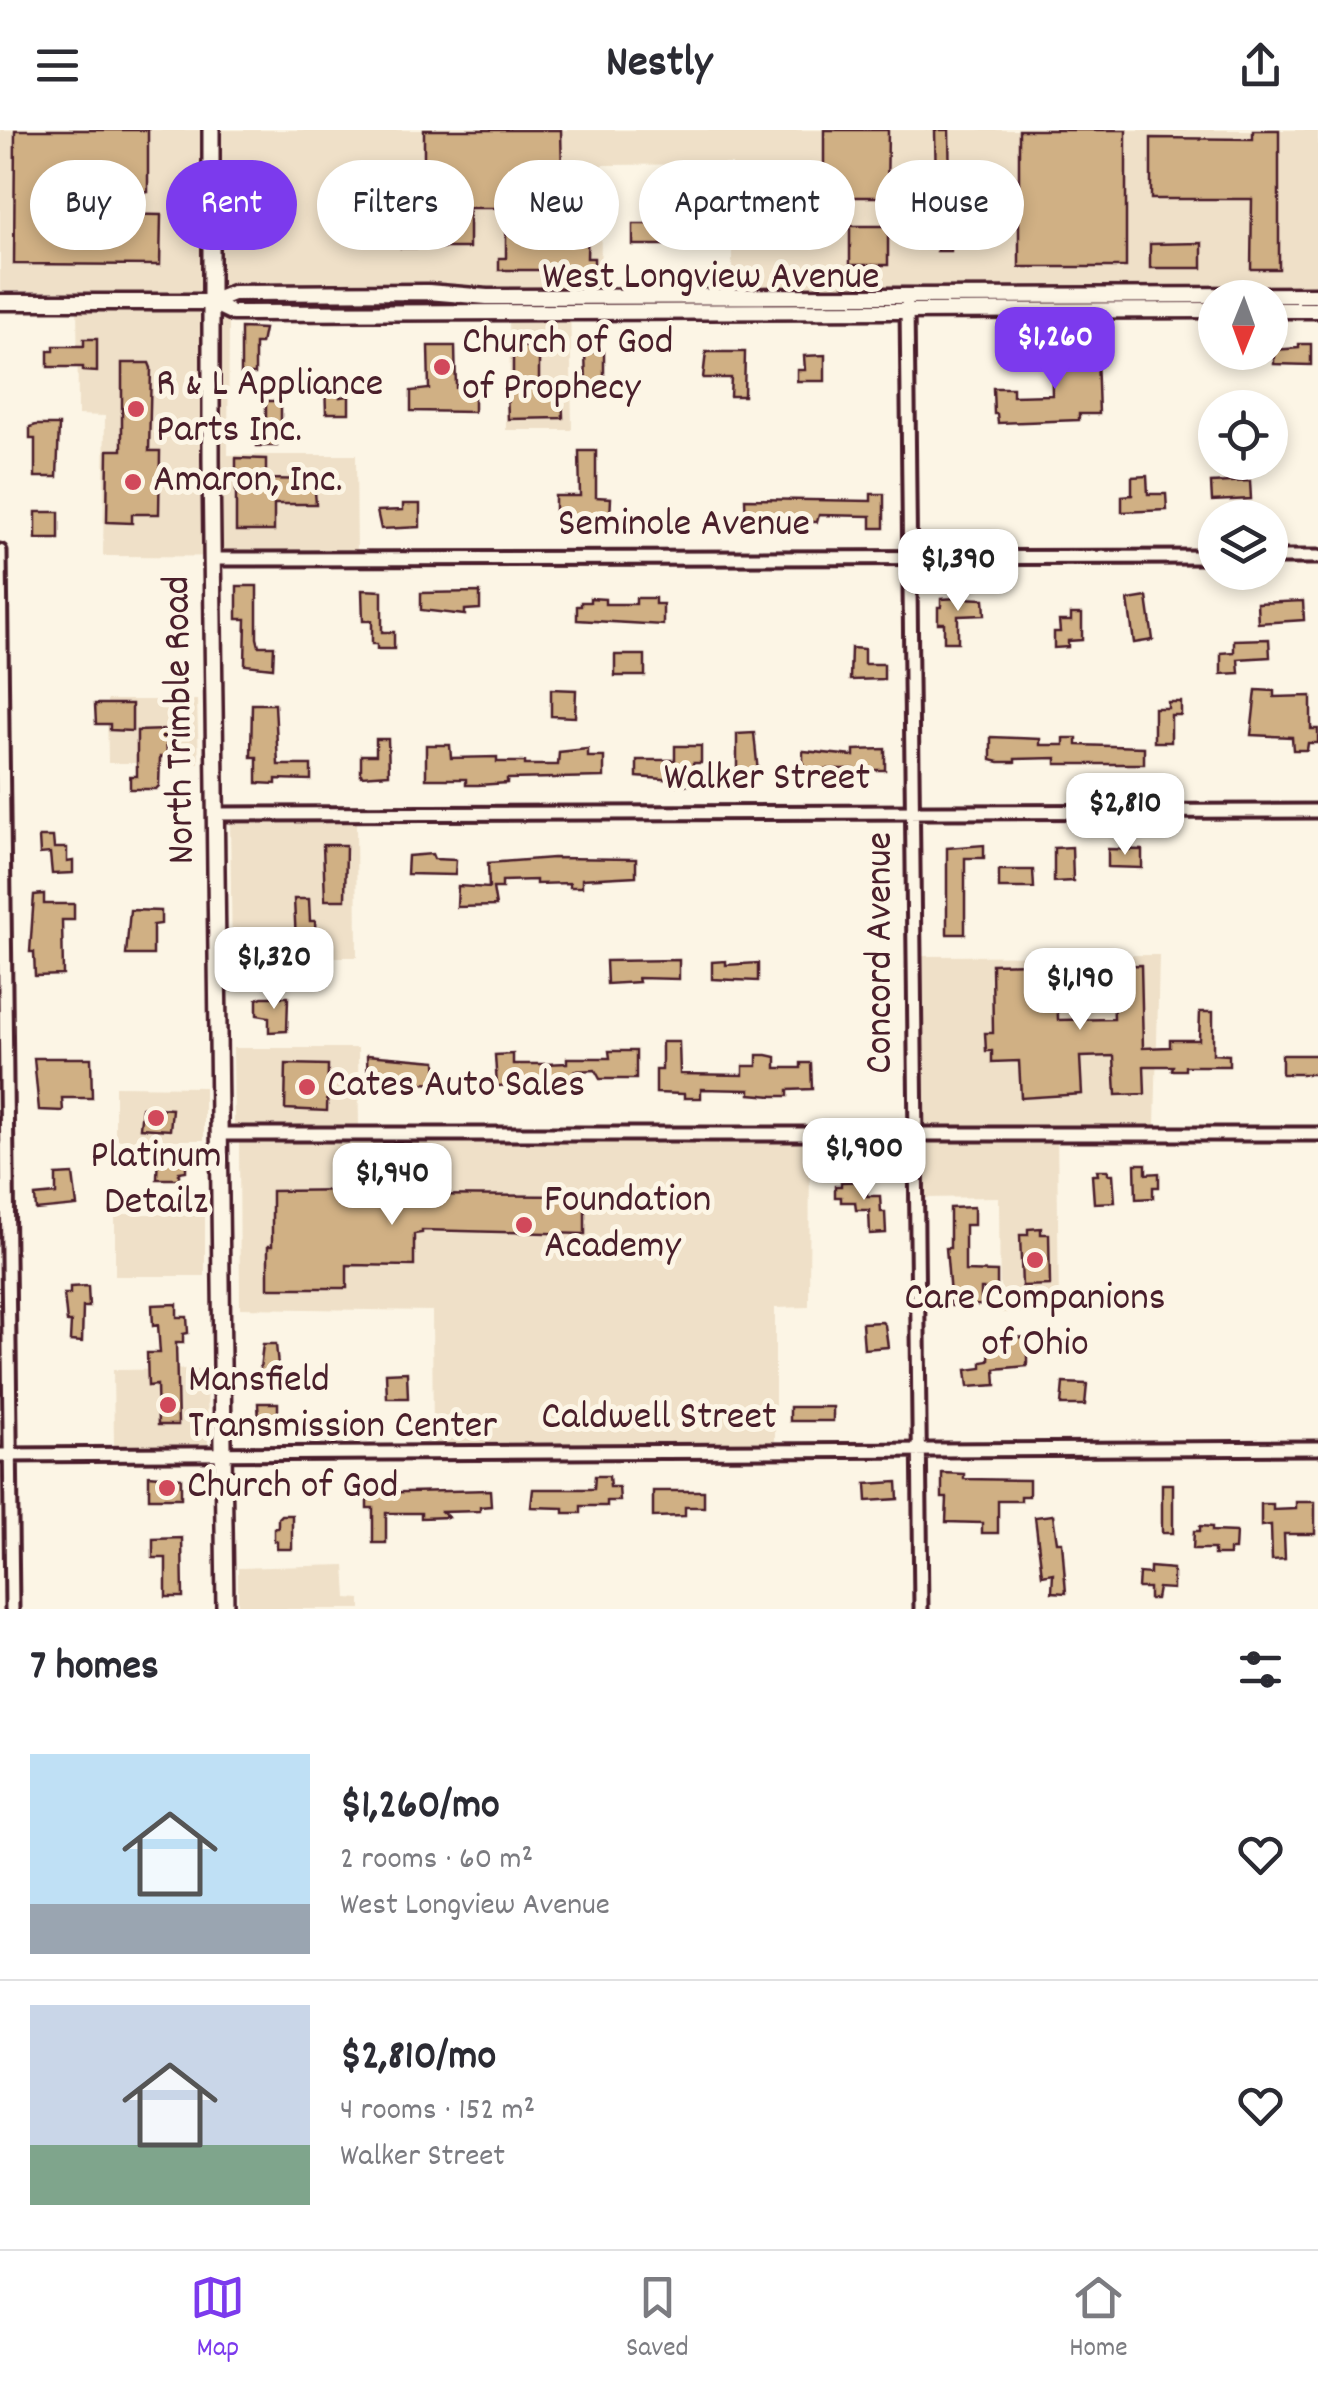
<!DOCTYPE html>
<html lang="en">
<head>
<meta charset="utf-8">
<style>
	:root { --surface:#fff; --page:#f7f7f7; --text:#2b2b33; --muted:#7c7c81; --line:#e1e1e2; --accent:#7c3aed }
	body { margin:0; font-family:Dekko,sans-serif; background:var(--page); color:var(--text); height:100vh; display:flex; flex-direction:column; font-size:38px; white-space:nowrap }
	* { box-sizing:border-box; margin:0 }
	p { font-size:32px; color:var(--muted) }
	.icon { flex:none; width:55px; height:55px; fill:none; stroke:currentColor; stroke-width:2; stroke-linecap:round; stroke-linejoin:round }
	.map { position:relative; height:1479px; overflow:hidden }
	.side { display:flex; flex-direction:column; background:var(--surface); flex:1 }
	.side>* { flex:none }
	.top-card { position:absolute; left:30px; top:30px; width:1260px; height:90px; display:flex; gap:20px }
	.needle { width:65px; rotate:181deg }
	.tools { position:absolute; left:1198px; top:150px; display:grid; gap:20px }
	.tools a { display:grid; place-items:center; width:90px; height:90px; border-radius:50%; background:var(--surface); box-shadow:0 5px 15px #0003; font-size:50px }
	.price { position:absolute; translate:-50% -85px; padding:0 22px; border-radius:20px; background:#fff; color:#222; font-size:32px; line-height:65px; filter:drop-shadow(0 2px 5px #0008) }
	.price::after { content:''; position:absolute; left:50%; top:60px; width:30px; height:22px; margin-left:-15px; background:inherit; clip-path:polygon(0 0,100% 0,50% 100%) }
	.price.selected { background:var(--accent); color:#fff }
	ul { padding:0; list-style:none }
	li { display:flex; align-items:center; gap:30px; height:250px; padding:0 30px }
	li+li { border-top:2px solid var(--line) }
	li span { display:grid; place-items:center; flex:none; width:280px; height:200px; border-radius:0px; color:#555 }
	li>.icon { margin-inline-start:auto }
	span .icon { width:120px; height:120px; fill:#fffc; stroke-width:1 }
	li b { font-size:42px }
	h2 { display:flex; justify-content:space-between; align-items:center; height:120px; padding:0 30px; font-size:42px }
	.chip { padding:0 35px; border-radius:45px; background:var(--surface); box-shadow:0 5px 15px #0003; font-size:35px; line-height:90px }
	.chip.selected { background:var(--accent); color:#fff }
	header { display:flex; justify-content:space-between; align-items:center; height:130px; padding:0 30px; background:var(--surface); font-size:45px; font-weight:700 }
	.dock { display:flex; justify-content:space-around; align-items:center; height:140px; border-top:2px solid var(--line); background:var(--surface); font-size:28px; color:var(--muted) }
	.dock a { display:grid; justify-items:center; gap:5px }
	.dock .selected { color:var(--accent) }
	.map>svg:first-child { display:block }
	.built { fill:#efe0c8 }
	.building { fill:#d0b084; stroke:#4a1f2b; stroke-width:2.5 }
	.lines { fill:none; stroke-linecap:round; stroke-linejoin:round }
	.minor-casing { stroke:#4a1f2b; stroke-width:19 }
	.tertiary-casing { stroke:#4a1f2b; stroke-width:21 }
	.secondary-casing { stroke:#4a1f2b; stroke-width:22 }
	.minor { stroke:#fcf5e5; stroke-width:11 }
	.tertiary { stroke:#fcf5e5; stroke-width:14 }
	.secondary { stroke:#fcf5e5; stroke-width:15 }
	.poi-dot { fill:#d1495b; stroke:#fcf5e5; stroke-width:4 }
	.labels { text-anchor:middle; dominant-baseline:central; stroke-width:10; stroke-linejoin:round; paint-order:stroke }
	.street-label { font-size:40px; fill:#4a1f2b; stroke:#fcf5e5 }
	.poi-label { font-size:40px; fill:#4a1f2b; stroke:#fcf5e5; text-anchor:start }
</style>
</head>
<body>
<header><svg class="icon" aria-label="menu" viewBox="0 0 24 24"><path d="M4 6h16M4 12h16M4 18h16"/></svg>Nestly<svg class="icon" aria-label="share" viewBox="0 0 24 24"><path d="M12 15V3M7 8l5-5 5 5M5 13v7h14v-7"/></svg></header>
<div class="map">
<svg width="1318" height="1479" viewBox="0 0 1318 1479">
	<rect width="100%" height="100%" fill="#fcf5e5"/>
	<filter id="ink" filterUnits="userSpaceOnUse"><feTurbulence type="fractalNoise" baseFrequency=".01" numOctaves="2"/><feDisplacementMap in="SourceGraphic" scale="20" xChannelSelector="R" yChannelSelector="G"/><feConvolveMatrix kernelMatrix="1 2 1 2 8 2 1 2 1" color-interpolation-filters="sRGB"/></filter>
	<g filter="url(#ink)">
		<path class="built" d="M0,0H1318V160L732,161V34L602,35L600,162L570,163L572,300H506V256L510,255L509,186L229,190L228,325H356L357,427L103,426L105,286L78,285L77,162L0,161Z
			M107,570H197L199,633H108Z
			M356,691L357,827H232L230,692Z
			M1159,825L1155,998L1057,999L1059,1183H1000L999,1067L921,1068L920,826Z
			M233,918H358L359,999L234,997Z
			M115,956L204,957V1010H115Z
			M810,1012L809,1177L775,1178V1316H433L432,1181L240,1178L239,1013Z
			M115,1084H205V1146H115Z
			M207,1239L208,1315L114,1316L113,1240Z
			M345,1435L347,1468L361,1469V1479H238V1438Z"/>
		<path class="building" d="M15,0H148V62H110V84L161,85L160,135L14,134Z
			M424,0H561L562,42H589L587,128H594V140H499V128H506V78H469V118H401V95H418V43H424Z
			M824,0H888L887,67H824Z
			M935,0H949L951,121H937Z
			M1019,0H1126V137H1019Z
			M1253,0H1279V139H1251L1252,69H1151V8L1253,9Z
			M696,59H716L717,95H703V115H633V94H695Z
			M850,96H888V135H850Z
			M1202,113V138H1150V114Z
			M241,198L264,199L261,214H255V244H241Z
			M84,209H97V242L83,241V237H48V221H54V216H84Z
			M1051,213H1066V225H1097L1099,284H1079V290L998,293L997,284H994L993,258H1013V266L1052,265Z
			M1299,214H1311V235L1274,234V220L1299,218Z
			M428,216H455L456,258H474V282L411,281V261L429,259Z
			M513,217H539V257H562L563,288L508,289L507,258H513Z
			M585,222H604V253H586Z
			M706,222H745L744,266H730L731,248H703Z
			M825,225V251H797V240H805L804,226Z
			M122,233H149L151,238L149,321H160L159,384H132V393L107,392L108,320H122Z
			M325,252L341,253L340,267L349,266V283H326Z
			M266,271H281V302L277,306V316H257V294L266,293Z
			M36,295H59L57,347H35V309H30V297Z
			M579,321H596V367L611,368L610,389L555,387V366H580Z
			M236,328L266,329V349L314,350L316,374H274V401H236Z
			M1147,346L1148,364H1166L1167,380L1122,382V366L1132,365V347Z
			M1250,351L1251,369L1212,371L1211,353Z
			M871,364H884V398H871V386L819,385L817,392L746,390L745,369L871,371Z
			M403,374H420V397L381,399L377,381L403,380Z
			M36,382H59V409H36Z
			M237,456H257V508L259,516H274L273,538L245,535L246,489H237Z
			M362,460L382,461V502H394V519H377V514H372V491H363Z
			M480,462V479L465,480V485L421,480V463Z
			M1147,467L1153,510L1134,513L1128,470Z
			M590,468L605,469V474H636V468H655V474H663V495L577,490V476H581V472H590Z
			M958,468L984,469L985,485L958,486V512H944V493H938V477H941V469Z
			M1303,471L1304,490L1258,493L1257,473Z
			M1071,484H1082V510L1068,511V517L1054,518V502H1060L1059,491H1071Z
			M1269,509L1270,527L1238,529L1239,543L1221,544V523L1234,522V510Z
			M851,518L864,519V534H884V549L850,550Z
			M615,525H645V546H615Z
			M551,559L576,560L575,587L551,586Z
			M1256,560L1274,561V567L1311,566V599H1318V613H1308L1307,620H1293L1292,607L1251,605Z
			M1168,572H1181V585H1171V612H1154V578H1168Z
			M95,574H132V601L110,600V594H96Z
			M252,574H275L278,635H311V650L276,649V654L257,653V627H251Z
			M166,600L167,627H160L159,656L156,659H130V646H137V601Z
			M754,603L758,643L742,646L737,643V604Z
			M991,607L1040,609V615H1064V608H1077V615L1144,617V634H1056V628L1015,629V632H999L991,630Z
			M376,609H388L389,644L361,646V625H376Z
			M426,615H450L451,628L497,627V632H525V635H558L559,622L588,619V627H604V647L507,649V653L478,655H466V649H426Z
			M675,616H701V633H693V655H676V650L637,647V630H675Z
			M885,619V640H867V646H854V639H803V621L854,626V620Z
			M39,707H53L54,718H67V732L73,731V743L52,744L50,723L40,724Z
			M323,715H346L345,770H325Z
			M984,715V728H965V804H947V718Z
			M1072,717L1073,751L1054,752V718Z
			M1108,719L1142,720V738L1108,737Z
			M432,724L434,729L456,730L455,745L407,744L408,726Z
			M553,728L636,729V746L582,749V757H570V753L536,754V750L502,751V758H493L496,776L457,777L458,756L489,758L488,733Z
			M999,740H1033L1034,758H999Z
			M44,764V774H74V790H62L63,845L35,846L34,822H30L34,765Z
			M294,769H309L310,791H315L316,812H296Z
			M130,780L161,781V794L153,795V825H126Z
			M1056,828L1058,890L1114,889L1112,836L1141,835L1143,918L1170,917V910H1199L1200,882H1213V924L1229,925V936H1185V940H1172L1173,936H1144L1145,964L1116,965L1114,926L1080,927L1082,964L1021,968L1019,931L992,932V921H986L985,903H993L992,834L1028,833V829Z
			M679,830V849L638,848L639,852L607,854L606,831Z
			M726,831V835L758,833V851L712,849V832Z
			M262,867H288L287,901L269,902V887L257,885V869Z
			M662,912H679L680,944L743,945V936H757V925H767L776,927V938H801V933H811L812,959L788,960V966H773L750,964V960L701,959V968H684V964L656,963V940H662Z
			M609,921H636V949H600L595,940L574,941L573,953L561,954L560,949L514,951V955L497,956L495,925L513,924V934H545L567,933V928H610Z
			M367,925L436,931L437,953L368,955Z
			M1282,925H1318V944H1282Z
			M34,928H91L92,968H62L63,981L39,980Z
			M286,934L328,935L327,981L285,979Z
			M142,977L172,979L170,1000L140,998Z
			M158,1021H177L186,1034V1041L179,1042V1049H157Z
			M1135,1034H1146V1044L1159,1043V1057H1153V1068L1136,1069Z
			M1097,1040H1108V1044H1113L1115,1072L1094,1073L1092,1045H1098Z
			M73,1044L77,1076L36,1080L35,1066L56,1064V1045Z
			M867,1051V1066H880L881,1082H885L886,1103L870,1104L869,1080H856L855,1072H841V1067H835V1056H841V1052Z
			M370,1055L371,1062H398V1065L585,1066V1104L422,1100V1103L414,1104V1136L347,1135V1158H268V1116H272V1061L356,1060V1056Z
			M974,1077V1095H965V1141L997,1142V1159H981V1175L951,1176L946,1118H950V1078Z
			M1041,1098V1104H1049L1050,1155L1022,1156L1020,1105H1028V1099Z
			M88,1156L89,1177H83L82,1212L70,1211L71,1192H67L64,1164H70V1157Z
			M177,1174V1187H187L188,1203L183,1204V1213H176L178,1295H158L157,1255L148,1256L147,1223H160L158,1195L153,1196L152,1175Z
			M882,1192L885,1195L888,1217L864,1219L862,1193Z
			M1027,1207V1236L995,1239L996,1255L968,1257L966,1240L982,1238V1232L989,1231L990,1209Z
			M263,1214H276L279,1247H259Z
			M407,1242L408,1268H387L386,1243Z
			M1063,1253L1087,1254L1085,1275H1061Z
			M258,1273H278V1302L262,1301V1294H259Z
			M790,1277H833V1291H790Z
			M942,1343L964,1344V1349L1029,1350V1366H1021V1371H998V1403H982V1393L946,1392L947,1368H942Z
			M149,1345L181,1348V1368H149Z
			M595,1346H609L610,1357H619L620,1371H607V1376H581V1383H564V1378L531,1377L533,1359H594Z
			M897,1352L898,1369L867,1371L866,1354Z
			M1162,1354H1173V1403H1162Z
			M490,1360L491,1376L480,1377V1381L442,1382L448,1387L421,1388V1383H386V1413H373V1378H367V1363Z
			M653,1361H704V1377H685V1386L653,1387Z
			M1296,1372H1315V1404H1284L1285,1429L1272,1430L1271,1395L1261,1396V1374H1273V1380L1296,1379Z
			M281,1385H292V1419H277V1411H274V1398H278V1388Z
			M1053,1385L1057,1412H1062L1066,1463L1052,1462L1053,1443L1042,1445L1035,1387Z
			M1200,1396L1212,1397V1401L1236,1402L1235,1420H1229V1425H1214V1419H1193L1194,1401H1200Z
			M182,1408L183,1467H166V1428H153V1409Z
			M1150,1437L1173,1439V1459L1158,1458L1156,1469H1149V1458H1138L1139,1443L1150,1444Z"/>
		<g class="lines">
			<g class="minor-casing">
				<path id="minor" d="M907,175L921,1479
					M0,421L12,1479
					M1270,427H1318
					M213,429L1215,427
					M215,684L1318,681
					M219,1004H1318
					M0,1325L1318,1318"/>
			</g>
			<g class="tertiary-casing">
				<path id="tertiary" d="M0,172H210L233,163L428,162L487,167L1318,165
					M210,172L233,183L1215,180
					M1270,180H1318"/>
			</g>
			<g class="secondary-casing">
				<path id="secondary" d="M211,0V330L225,1479"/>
			</g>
			<use href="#minor" class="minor"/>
			<use href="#tertiary" class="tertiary"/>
			<use href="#secondary" class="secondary"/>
		</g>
	</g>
	<g class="poi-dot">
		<circle cx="442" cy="237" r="10"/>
		<circle cx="136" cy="279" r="10"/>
		<circle cx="133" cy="352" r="10"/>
		<circle cx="307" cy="957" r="10"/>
		<circle cx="156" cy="988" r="10"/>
		<circle cx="524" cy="1095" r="10"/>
		<circle cx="1035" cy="1130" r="10"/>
		<circle cx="168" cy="1275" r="10"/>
		<circle cx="167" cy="1358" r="10"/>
	</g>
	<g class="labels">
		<g class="street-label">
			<text x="711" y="149">West Longview Avenue</text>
			<text x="684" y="396">Seminole Avenue</text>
			<text transform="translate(182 590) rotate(-91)">North Trimble Road</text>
			<text x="767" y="650">Walker Street</text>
			<text transform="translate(882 823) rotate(-90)">Concord Avenue</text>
			<text x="659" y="1289">Caldwell Street</text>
		</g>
		<g class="poi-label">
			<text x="462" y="214">Church of God<tspan x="462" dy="46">of Prophecy</tspan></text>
			<text x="156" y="256">R &amp; L Appliance<tspan x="156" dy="46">Parts Inc.</tspan></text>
			<text x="153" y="352">Amaron, Inc.</text>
			<text x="327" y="957">Cates Auto Sales</text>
			<text x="156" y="1028" text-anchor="middle">Platinum<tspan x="156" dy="46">Detailz</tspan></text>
			<text x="544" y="1072">Foundation<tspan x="544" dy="46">Academy</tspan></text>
			<text x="1035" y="1170" text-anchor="middle">Care Companions<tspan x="1035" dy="46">of Ohio</tspan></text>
			<text x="188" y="1252">Mansfield<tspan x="188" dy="46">Transmission Center</tspan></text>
			<text x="187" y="1358">Church of God</text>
		</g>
	</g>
</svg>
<div class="tools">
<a><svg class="needle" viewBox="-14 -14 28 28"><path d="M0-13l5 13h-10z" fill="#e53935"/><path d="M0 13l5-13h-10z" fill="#7c7c81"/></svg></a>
<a><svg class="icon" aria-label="locate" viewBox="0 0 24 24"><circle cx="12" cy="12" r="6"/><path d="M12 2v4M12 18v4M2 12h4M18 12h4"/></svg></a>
<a><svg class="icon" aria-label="layers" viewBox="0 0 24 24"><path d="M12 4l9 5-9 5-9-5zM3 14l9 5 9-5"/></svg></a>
</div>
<b class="price selected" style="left:1055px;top:262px">$1,260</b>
<b class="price" style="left:958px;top:484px">$1,390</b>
<b class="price" style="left:1125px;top:728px">$2,810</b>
<b class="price" style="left:274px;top:882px">$1,320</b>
<b class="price" style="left:1080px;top:903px">$1,190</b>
<b class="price" style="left:864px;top:1073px">$1,900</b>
<b class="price" style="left:392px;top:1098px">$1,940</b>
<div class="top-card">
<a class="chip">Buy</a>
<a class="chip selected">Rent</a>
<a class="chip">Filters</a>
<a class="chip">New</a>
<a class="chip">Apartment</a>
<a class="chip">House</a>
</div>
</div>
<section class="side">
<h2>7 homes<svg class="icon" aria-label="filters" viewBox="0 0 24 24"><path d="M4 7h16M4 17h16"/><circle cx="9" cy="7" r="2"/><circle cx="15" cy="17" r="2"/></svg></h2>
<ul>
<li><span style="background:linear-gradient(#bfe0f5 75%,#9aa5b1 0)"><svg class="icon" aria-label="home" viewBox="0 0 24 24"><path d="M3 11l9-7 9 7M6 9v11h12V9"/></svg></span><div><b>$1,260/mo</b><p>2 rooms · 60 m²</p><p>West Longview Avenue</p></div><svg class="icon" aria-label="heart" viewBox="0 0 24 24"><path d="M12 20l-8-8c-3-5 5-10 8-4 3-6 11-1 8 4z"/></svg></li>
<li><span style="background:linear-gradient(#c9d6e8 70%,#7fa58c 0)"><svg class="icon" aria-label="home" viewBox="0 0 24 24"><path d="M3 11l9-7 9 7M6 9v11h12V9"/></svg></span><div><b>$2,810/mo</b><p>4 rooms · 152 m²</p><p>Walker Street</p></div><svg class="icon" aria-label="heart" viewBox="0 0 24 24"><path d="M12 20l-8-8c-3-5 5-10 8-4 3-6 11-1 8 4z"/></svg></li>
</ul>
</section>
<nav class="dock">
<a class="selected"><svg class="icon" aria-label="map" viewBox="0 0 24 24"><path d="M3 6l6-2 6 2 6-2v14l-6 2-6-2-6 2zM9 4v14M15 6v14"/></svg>Map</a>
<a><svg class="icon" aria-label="saved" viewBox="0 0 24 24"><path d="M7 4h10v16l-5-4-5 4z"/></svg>Saved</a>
<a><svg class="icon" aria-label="home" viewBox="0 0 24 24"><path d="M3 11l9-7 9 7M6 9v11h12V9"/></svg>Home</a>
</nav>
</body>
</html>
